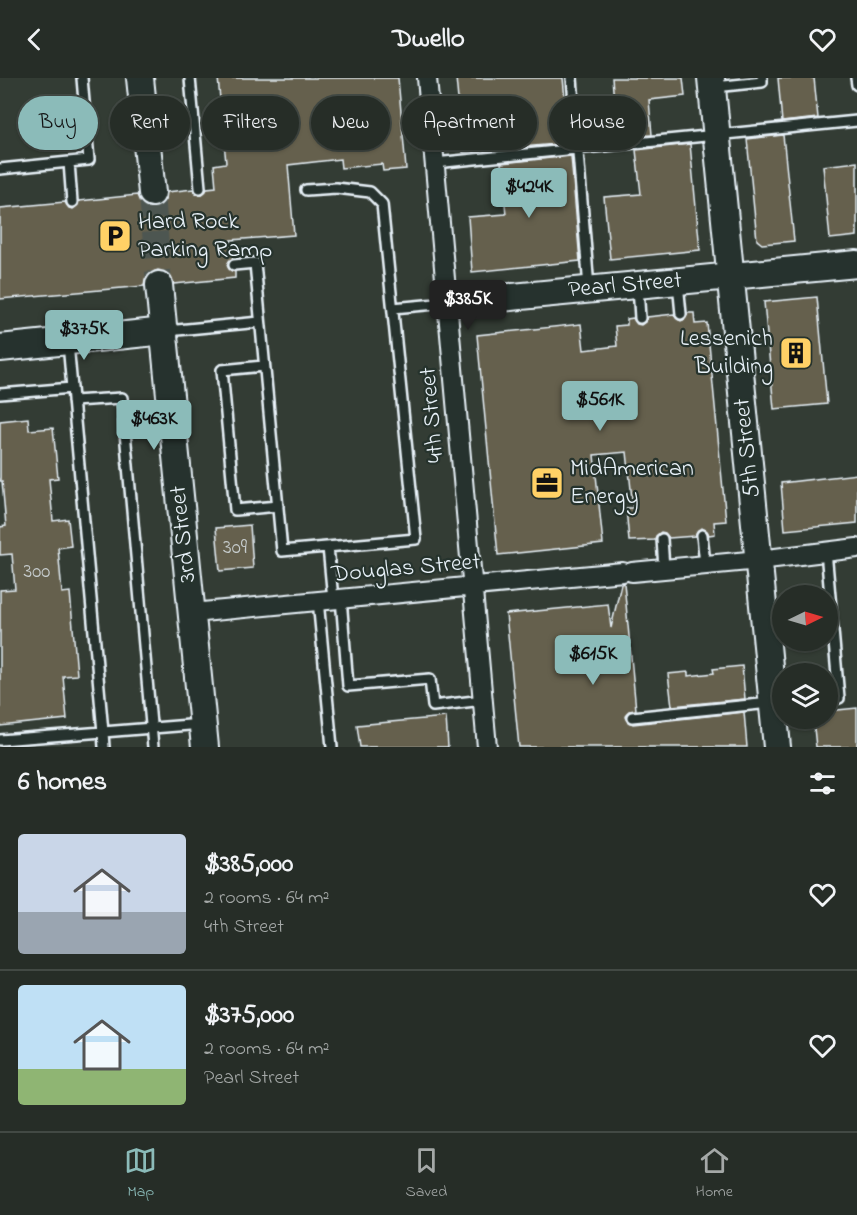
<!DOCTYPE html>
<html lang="en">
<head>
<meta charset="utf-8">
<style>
	:root { --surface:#262d27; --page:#323933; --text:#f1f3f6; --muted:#a4a8a7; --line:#424944; --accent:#8bbbb9 }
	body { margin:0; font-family:"Indie Flower",sans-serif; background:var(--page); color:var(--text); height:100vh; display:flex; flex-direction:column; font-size:22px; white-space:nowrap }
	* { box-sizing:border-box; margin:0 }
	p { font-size:20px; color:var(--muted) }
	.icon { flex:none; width:33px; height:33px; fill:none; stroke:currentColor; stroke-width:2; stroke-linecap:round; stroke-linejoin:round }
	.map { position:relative; height:669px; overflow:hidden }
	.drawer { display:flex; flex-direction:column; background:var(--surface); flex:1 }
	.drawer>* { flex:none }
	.guide { position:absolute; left:18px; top:18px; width:822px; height:54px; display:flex; gap:12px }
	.needle { width:39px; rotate:85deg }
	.fabs { position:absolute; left:772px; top:507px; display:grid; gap:12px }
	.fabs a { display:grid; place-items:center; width:66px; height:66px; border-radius:50%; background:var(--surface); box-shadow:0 2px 4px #0004,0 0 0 2px var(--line); font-size:30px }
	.price { position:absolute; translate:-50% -51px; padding:0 14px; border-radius:6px; background:var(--accent); color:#111; font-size:20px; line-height:39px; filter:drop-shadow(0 2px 3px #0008) }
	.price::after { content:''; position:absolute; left:50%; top:36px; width:18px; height:14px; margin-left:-9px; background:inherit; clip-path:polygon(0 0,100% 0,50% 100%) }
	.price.active { background:#222; color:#fff }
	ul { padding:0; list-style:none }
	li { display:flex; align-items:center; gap:18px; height:150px; padding:0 18px }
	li+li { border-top:2px solid var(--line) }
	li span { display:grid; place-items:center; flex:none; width:168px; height:120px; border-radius:6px; color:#555 }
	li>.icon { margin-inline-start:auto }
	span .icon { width:72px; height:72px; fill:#fffc; stroke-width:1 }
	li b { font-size:26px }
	h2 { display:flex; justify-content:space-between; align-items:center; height:72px; padding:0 18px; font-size:26px }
	.tag { padding:0 21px; border-radius:27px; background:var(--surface); box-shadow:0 2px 4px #0004,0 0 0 2px var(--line); font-size:21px; line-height:54px }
	.tag.active { background:var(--accent); color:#111 }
	header { display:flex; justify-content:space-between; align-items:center; height:78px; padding:0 18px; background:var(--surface); font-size:27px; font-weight:700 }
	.tab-bar { display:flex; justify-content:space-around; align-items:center; height:84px; border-top:2px solid var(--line); background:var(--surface); font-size:16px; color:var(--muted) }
	.tab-bar a { display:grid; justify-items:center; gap:3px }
	.tab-bar .active { color:var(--accent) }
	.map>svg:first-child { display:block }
	.building { fill:#65604e; stroke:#e8f1f8; stroke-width:1.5 }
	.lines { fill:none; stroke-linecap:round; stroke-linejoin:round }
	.secondary-tunnel { stroke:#4e5751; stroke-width:26; stroke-dasharray:26 13; stroke-linecap:butt }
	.service-casing { stroke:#e8f1f8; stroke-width:14 }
	.minor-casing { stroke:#e8f1f8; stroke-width:22 }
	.secondary-casing { stroke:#e8f1f8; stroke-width:30 }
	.service { stroke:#26332d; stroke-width:9 }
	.minor { stroke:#26332d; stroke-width:18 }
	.secondary { stroke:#26332d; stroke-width:26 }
	.labels { text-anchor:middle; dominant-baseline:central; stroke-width:4.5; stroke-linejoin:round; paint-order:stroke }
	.number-label { font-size:21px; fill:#c7cdce }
	.poi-label { font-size:24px; fill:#e8f1f8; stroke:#26332d; text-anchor:start }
	.street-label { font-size:24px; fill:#e8f1f8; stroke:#26332d }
</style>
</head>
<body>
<header><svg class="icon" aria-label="back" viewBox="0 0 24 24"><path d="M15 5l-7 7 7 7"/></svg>Dwello<svg class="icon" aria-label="heart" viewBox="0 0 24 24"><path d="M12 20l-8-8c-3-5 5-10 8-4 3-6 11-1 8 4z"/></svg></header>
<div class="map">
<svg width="857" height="669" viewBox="0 0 857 669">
	<rect width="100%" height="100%" fill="#333c34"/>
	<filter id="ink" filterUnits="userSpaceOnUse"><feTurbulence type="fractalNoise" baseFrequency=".0167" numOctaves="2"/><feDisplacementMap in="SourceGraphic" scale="12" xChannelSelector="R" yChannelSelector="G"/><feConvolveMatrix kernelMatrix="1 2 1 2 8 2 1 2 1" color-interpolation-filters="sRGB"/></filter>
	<g filter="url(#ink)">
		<path class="building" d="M218,0H398L406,91L383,93L382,86L341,90L340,81L288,87L294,157L231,162L233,180L230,182L227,187L229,191L235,194V200L174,206L171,198L166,194L158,192L150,195L145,201L144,208L0,221V130L65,124L69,130L73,131L78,127L79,123L137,117L140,124L146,129L153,130L161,127L166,121L167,114L193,111L197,116L201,117L206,113L207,110L216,109L214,87L226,85Z
			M456,0H563L569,65L463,74Z
			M612,0H683L685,18L649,22L652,57L635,58L634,46L616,48Z
			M778,0H814L818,40L782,44Z
			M783,57L794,163L762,166L757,162L747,61Z
			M690,66L700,172L610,181L604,119L641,116L636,72Z
			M571,78L580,183L472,194L468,139L506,136L501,85Z
			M857,84V158L830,161L823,88Z
			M817,219L827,326L774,331L764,224Z
			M688,235H694L695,246L707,245L726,443L714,444L715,456L709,457L707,453L702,450L698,452L695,458L669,460L665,455L661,454L656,458L655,462L629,463L626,430H633L627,374L594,377L603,466L498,477L477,257L581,246L584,272L617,268L615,248L627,247V241L633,240L637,246L641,247L646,243L647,239L674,236L676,240L681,243L685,241Z
			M28,340L29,352L53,350L58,400L49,401L53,443L68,441L71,468L58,470L62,515L70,514L77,597L63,598L67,641L0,648V512L15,511L12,476L0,477V449L6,448L2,403H0V343Z
			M857,396V445L785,452L781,405Z
			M250,447L253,490L220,493L216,450Z
			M624,505L636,632L629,633L626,636L625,639L627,643L633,646L744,634L747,669H519L506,536L608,526L611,550L621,506Z
			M742,588L745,621L672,628L668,596L688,594V598L714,595L713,591Z
			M857,630V669H816L813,640H828V633Z
			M446,639L448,669H360L357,647Z"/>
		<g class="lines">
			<path class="secondary-tunnel" d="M152,115L159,207"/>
			<g class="service-casing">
				<path id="service" d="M190,0L200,110
					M572,0L589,210
					M856,0L857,7
					M715,9L762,4V0
					M435,85L857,43
					M0,91L69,84
					M72,124L69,84L89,82L82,0
					M234,187L255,185L282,473L416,461L382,126L370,114L336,110L306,112
					M678,205L681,236
					M638,209L640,240
					M393,230L447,225
					M167,253L260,244
					M264,288L222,292L235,432L278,428
					M72,310L103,654L202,646
					M0,316L72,310L68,265
					M73,323L122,320L153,669
					M702,457L705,486
					M662,461L664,490
					M328,469L333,521
					M826,473L839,620L828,623
					M341,520L348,608L430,601L433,628L483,622
					M318,522L332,669
					M632,639L770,625
					M0,662L103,654L104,669"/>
			</g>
			<g class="minor-casing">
				<path id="minor" d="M427,0L487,669
					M632,494L759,482L857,470
					M192,535L623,494"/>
			</g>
			<g class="secondary-casing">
				<path id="secondary" d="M140,0L152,115
					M711,0L777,669
					M159,207L205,669
					M448,225L857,186
					M0,270L165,253"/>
			</g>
			<use href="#service" class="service"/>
			<use href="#minor" class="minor"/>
			<use href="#secondary" class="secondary"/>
		</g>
	</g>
	<defs>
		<g id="parking-square" transform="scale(1.725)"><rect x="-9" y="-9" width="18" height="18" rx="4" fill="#ffd166" stroke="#26332d"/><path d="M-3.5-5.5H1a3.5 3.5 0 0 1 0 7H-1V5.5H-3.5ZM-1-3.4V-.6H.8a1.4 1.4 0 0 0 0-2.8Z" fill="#111"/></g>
		<g id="building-square" transform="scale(1.725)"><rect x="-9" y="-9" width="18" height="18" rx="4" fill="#ffd166" stroke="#26332d"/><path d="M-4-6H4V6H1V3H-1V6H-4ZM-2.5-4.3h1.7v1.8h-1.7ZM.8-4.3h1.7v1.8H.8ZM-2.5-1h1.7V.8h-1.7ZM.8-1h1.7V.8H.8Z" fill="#111"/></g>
		<g id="office-square" transform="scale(1.725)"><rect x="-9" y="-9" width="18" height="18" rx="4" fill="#ffd166" stroke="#26332d"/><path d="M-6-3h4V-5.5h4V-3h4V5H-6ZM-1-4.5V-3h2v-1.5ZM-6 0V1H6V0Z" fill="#111"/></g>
	</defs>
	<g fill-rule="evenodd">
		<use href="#parking-square" x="115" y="158"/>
		<use href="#building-square" x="796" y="275"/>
		<use href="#office-square" x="547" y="405"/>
	</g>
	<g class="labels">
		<g class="number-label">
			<text x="235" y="470">309</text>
			<text x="37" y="494">300</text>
		</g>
		<g class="poi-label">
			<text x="138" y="144">Hard Rock<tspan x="138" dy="28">Parking Ramp</tspan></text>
			<text x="773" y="261" text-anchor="end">Lessenich<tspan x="773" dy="28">Building</tspan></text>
			<text x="570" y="391">MidAmerican<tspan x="570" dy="28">Energy</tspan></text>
		</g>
		<g class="street-label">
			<text transform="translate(625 208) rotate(-5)">Pearl Street</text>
			<text transform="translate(433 337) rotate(-95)">4th Street</text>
			<text transform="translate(748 370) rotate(-96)">5th Street</text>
			<text transform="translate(184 456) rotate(-96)">3rd Street</text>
			<text transform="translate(406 491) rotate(-5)">Douglas Street</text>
		</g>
	</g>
</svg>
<div class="fabs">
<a><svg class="needle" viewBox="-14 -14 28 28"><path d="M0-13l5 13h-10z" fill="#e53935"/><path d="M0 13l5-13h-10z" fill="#a4a8a7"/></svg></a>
<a><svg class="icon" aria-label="layers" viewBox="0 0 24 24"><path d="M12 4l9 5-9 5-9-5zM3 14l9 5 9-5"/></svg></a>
</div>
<b class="price" style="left:529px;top:141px">$424K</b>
<b class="price active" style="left:468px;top:253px">$385K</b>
<b class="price" style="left:84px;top:283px">$375K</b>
<b class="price" style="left:600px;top:354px">$561K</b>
<b class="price" style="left:154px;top:373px">$463K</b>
<b class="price" style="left:593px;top:608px">$615K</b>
<div class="guide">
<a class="tag active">Buy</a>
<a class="tag">Rent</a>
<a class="tag">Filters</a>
<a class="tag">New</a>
<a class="tag">Apartment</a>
<a class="tag">House</a>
</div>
</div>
<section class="drawer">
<h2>6 homes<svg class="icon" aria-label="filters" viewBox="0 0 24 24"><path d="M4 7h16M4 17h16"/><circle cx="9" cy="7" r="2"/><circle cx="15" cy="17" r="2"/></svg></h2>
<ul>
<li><span style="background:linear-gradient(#c9d6e8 65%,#9aa5b1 0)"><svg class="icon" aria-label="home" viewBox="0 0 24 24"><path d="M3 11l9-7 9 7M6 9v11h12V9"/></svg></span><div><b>$385,000</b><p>2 rooms · 64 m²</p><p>4th Street</p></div><svg class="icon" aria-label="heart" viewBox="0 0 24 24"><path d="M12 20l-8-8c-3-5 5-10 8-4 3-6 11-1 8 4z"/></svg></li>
<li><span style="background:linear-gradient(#bfe0f5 70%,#8fb573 0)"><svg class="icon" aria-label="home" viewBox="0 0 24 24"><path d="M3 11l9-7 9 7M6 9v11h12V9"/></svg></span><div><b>$375,000</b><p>2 rooms · 64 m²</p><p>Pearl Street</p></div><svg class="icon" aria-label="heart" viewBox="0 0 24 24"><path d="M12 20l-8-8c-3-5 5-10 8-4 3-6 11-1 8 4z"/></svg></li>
</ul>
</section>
<nav class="tab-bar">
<a class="active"><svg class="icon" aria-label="map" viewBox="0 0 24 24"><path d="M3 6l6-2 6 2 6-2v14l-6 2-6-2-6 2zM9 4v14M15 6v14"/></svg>Map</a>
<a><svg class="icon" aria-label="saved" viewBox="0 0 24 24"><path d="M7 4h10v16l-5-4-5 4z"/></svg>Saved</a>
<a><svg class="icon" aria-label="home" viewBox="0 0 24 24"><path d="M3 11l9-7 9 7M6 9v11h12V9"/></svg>Home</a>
</nav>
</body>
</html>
